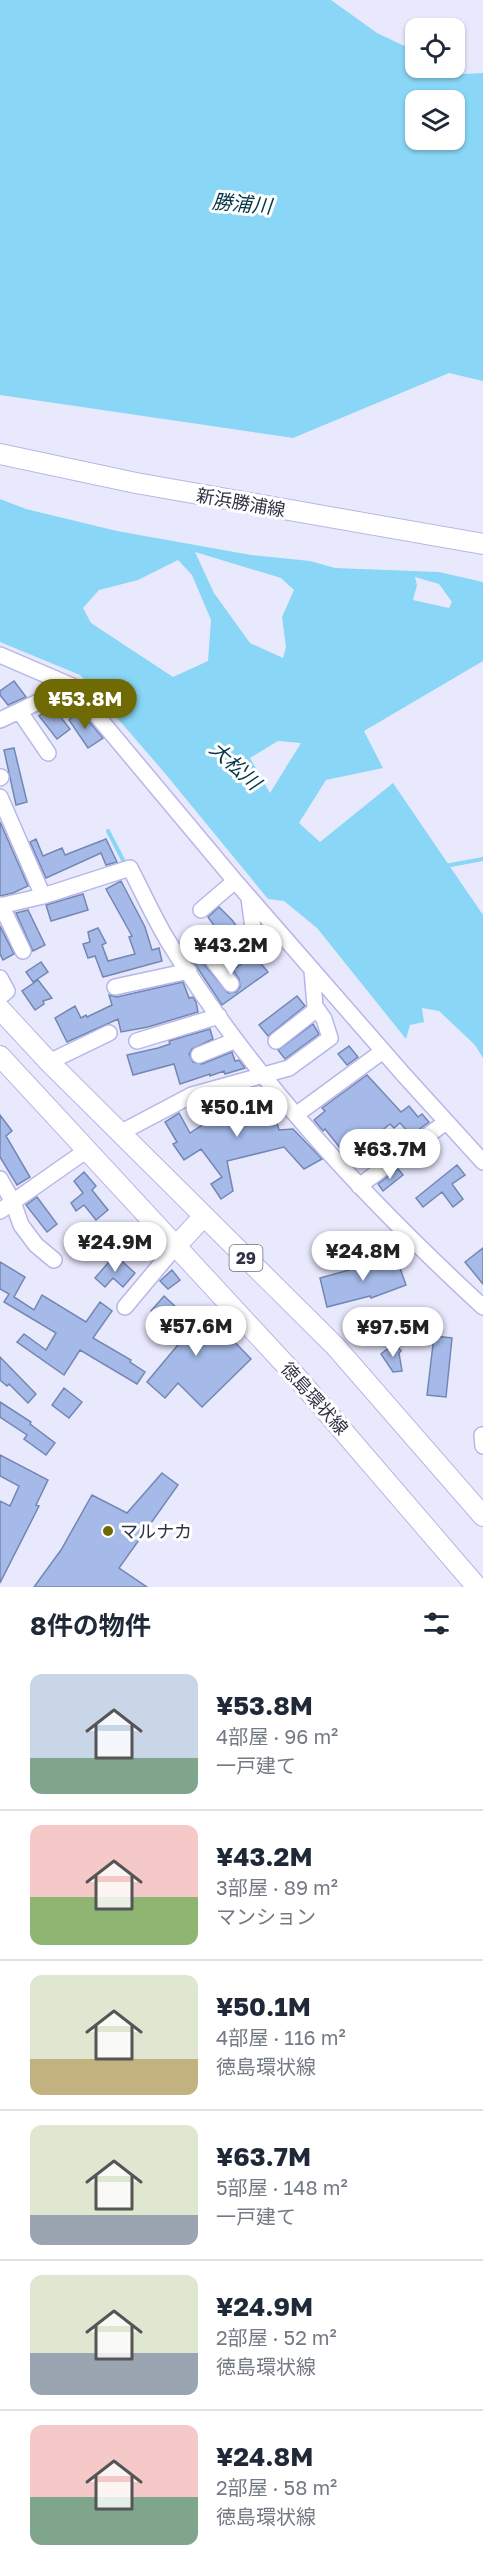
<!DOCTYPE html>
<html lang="ja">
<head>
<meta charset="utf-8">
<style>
	:root { --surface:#fff; --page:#f2f2f3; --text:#1f2937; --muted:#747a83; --line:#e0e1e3; --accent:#6f6a03 }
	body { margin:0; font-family:"Golos Text","Noto Sans JP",sans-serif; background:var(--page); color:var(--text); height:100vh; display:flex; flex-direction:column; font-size:22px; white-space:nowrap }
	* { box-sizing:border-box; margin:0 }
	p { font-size:20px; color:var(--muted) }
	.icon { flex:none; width:33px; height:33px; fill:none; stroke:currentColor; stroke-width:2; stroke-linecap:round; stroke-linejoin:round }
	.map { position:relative; height:1587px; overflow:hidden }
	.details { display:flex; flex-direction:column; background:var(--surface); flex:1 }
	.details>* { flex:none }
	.fabs { position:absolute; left:405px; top:18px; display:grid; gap:12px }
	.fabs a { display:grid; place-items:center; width:60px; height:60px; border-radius:12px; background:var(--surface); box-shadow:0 2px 4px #0004; font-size:30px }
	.price { position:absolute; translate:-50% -51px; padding:0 14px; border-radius:21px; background:#fff; color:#222; font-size:20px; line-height:39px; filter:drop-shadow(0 2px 3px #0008) }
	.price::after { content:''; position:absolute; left:50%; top:36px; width:18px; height:14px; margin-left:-9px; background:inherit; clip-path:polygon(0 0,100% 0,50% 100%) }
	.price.active { background:var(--accent); color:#fff }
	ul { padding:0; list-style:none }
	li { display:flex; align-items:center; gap:18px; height:150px; padding:0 30px }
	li+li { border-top:2px solid var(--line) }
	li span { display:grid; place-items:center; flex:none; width:168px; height:120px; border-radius:12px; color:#555 }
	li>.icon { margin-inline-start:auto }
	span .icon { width:72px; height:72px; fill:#fffc; stroke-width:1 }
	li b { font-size:26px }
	h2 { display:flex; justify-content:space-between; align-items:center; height:72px; padding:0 30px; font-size:26px }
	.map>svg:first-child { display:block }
	.water { fill:#89d6f6; fill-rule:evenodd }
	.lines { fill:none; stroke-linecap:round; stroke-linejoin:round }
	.stream { stroke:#89d6f6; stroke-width:4 }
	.building { fill:#a5bae9; stroke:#7387b3; stroke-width:1.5 }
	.minor-casing { stroke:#b7b6e8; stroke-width:18 }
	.major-casing { stroke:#b7b6e8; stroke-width:22 }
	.minor { stroke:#fff; stroke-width:15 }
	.major { stroke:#fff; stroke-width:20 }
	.poi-dot { fill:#6f6a03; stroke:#fff; stroke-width:2 }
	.labels { text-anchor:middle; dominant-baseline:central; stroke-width:6; stroke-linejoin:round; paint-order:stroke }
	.shield { fill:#fff; stroke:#6f6f7d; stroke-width:1.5 }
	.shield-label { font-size:16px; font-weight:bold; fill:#313145 }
	.street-label { font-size:18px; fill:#313145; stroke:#fff }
	.poi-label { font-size:18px; fill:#313145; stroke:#fff; text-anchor:start }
	.water-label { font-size:20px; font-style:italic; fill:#053646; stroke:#fff }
</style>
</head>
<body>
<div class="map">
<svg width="483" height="1587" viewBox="0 0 483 1587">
	<rect width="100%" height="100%" fill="#e9e9fe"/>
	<path class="water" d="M0,0H331L377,33L415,51L416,68H450L463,74L483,73V381L449,373L293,438L0,395ZM416,100H454V140H416Z
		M0,499L26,509L117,531L251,555L310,561L335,568L439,572L483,582V661L364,731L383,768L326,780L299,823L320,842L393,783L483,915V1058L475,1045L439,1011L422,1008L424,1022L410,1025L406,1039L317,928L284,901L268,899L163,771L80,675L0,642ZM195,552L281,578L294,590L282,617L286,647L283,658L250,643L214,593ZM178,560L192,575L211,620L208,661L173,677L91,623L83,608L99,590L138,580ZM415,577L439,584L452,602L449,608L413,600L417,585ZM278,741L301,743L270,793L250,758Z"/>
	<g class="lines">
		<path class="stream" d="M108,831L125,864
			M445,866L483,859"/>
	</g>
	<path class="building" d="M14,681L26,697L8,705L0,695V691Z
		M52,706L70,729L57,739L39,716Z
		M80,711L103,738L88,748L69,720Z
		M14,748L27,802L16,805L4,750Z
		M0,822L28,886L13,893L0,896Z
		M36,839L43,856L62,848L65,855L106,839L117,862L106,865L101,853L46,878L30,842Z
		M121,881L145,927L152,950L159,948L162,961L103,977L95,956L88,958L83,944L90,942L88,932L98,928L106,943L102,945L108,961L135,954L129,937L132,936L106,889Z
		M83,894L88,910L51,921L46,905Z
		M219,907L232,920L243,935L242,936L244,939L222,954L206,941L218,931L208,917Z
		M28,910L45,945L33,951L16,913Z
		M0,926L14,954L3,960L0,954Z
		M195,947L197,956L228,993L236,992L240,987L239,979L233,970L254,955L268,972L222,1005L187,952Z
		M41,962L48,972L33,982L26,972Z
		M38,980L52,998L43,1001L44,1004L35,1010L22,991Z
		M183,982L189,998L193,997L196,1002L198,1012L148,1027L121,1032L118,1019L67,1042L55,1018L75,1006L81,1018L86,1015L87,1017L112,1005L109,995L117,997Z
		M297,996L305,1006L268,1036L259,1025Z
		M313,1024L319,1034L285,1059L278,1050Z
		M210,1029L213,1039L192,1049L189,1054L193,1062L202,1064L232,1052L235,1061L239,1060L245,1068L225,1074L224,1071L210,1076V1074L180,1084L174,1064L133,1075L127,1055L158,1048L170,1044L169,1041Z
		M349,1046L358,1057L347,1065L338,1054Z
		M367,1075L401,1112L409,1106L418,1117L422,1114L429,1122L411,1135L400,1123L394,1128L390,1124L348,1158L325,1129L323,1131L314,1120L325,1111L322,1108Z
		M213,1099L219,1111L271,1101L279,1130L293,1129L322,1159L304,1169L284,1147L227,1161L233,1191L221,1199L211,1184L222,1177L201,1149L184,1160L173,1144L177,1142L165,1122L179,1113L190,1133L205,1123L196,1104Z
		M0,1115L12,1131L6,1136L30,1177L17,1185L0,1157Z
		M457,1165L465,1175L452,1184L463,1199L453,1207L442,1192L423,1207L416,1198Z
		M398,1169L403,1175L383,1191L378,1184Z
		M84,1172L96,1186L92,1190L108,1210L96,1220L84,1205L76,1211L71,1203L83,1193L74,1181Z
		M37,1197L57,1224L47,1232L26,1205Z
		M483,1248V1284L465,1262Z
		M395,1254L406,1285L371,1298L370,1296L327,1307L320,1278L360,1267Z
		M115,1255L135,1273L123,1287L113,1278L105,1287L95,1278Z
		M0,1262L25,1277L14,1297L34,1310L42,1295L86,1322L100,1302L112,1311L93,1338L131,1360L130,1362L145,1372L137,1384L80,1350L64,1375L17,1342L24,1334L46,1350L56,1333L4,1302L9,1294L0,1289Z
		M172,1270L180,1280L168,1289L160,1281Z
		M164,1296L206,1335L222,1322L229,1331L226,1333L251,1359L202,1407L178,1383L165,1398L147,1382L182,1340L151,1311Z
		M434,1336L452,1338L446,1397L427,1395Z
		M395,1343L401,1351L399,1353L402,1371L393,1372L381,1354Z
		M0,1357L36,1394L28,1403L9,1384L7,1386L0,1380Z
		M64,1388L82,1402L69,1418L52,1405Z
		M0,1402L31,1422L30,1424L55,1443L46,1455L24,1439L27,1435L0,1417Z
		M0,1455L48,1480L36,1505L39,1506L0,1583V1501L10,1506L19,1486L0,1476Z
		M162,1473L178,1485L119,1568L147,1587H34L61,1550L92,1495L127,1513Z"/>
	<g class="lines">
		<g class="minor-casing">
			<path id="minor" d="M0,655L72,686L235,881L404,1075L483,1162
				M20,712L48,753
				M0,720L72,686
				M0,778L1,777
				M0,797L43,896
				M1,905L23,951
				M0,906L43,896L130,868C143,893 154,918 168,941C252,1078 365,1198 483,1307
				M201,910L235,881
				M205,950L231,984
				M219,968L255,943L249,898
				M0,978L7,991L0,997
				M115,987L189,971
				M137,1041L219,1016
				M276,1041L317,1009
				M199,1055L236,1040
				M49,1062L109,1033
				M297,1114L383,1051
				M120,1133L192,1095L289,1068L330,1038L324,1019L315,1006L312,970
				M0,1179L13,1202L21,1225L36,1245L54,1260
				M359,1186L446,1122
				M0,1211L87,1150
				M125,1307L176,1246
				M482,1435L483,1446"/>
		</g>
		<g class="major-casing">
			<path id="major" d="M0,454L136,483L483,544
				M0,1009L49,1062L335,1346L483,1516
				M0,1056L294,1374L477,1587
				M176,1246L204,1216"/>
		</g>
		<use href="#minor" class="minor"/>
		<use href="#major" class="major"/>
	</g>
	<circle class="poi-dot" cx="108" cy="1531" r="6"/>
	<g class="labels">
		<rect class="shield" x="229.5" y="1245" width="33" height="26" rx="4.5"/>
		<g class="shield-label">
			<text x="246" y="1258">29</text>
		</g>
		<g class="street-label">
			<text transform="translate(241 502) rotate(10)">新浜勝浦線</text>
			<text transform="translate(315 1398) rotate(48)">徳島環状線</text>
		</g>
		<g class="poi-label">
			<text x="120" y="1531">マルナカ</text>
		</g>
		<g class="water-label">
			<text transform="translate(242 203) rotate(5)">勝浦川</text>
			<text transform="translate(236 765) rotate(42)">大松川</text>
		</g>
	</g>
</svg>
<div class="fabs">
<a><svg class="icon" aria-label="locate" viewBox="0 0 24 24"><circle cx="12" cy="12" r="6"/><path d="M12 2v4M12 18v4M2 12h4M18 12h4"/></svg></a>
<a><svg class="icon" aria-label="layers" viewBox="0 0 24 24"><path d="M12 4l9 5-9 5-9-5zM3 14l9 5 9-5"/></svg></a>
</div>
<b class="price active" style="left:85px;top:730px">¥53.8M</b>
<b class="price" style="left:231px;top:976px">¥43.2M</b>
<b class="price" style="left:237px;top:1138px">¥50.1M</b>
<b class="price" style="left:390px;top:1180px">¥63.7M</b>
<b class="price" style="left:115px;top:1273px">¥24.9M</b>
<b class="price" style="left:363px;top:1282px">¥24.8M</b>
<b class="price" style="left:196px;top:1357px">¥57.6M</b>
<b class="price" style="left:393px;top:1358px">¥97.5M</b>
</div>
<section class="details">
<h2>8件の物件<svg class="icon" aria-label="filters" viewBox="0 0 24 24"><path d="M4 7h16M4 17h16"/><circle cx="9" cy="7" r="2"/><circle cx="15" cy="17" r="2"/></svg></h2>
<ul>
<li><span style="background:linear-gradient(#c9d6e8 70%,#7fa58c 0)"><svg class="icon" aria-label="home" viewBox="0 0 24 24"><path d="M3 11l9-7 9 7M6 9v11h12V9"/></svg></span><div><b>¥53.8M</b><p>4部屋 · 96 m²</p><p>一戸建て</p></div></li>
<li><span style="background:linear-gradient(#f6c9c9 60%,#8fb573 0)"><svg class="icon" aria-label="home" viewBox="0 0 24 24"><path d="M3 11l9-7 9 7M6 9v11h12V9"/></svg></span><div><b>¥43.2M</b><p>3部屋 · 89 m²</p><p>マンション</p></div></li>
<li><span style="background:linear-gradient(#dfe7d0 70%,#c2b280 0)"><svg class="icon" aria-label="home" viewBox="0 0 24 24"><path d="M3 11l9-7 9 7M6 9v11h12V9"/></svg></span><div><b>¥50.1M</b><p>4部屋 · 116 m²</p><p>徳島環状線</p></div></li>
<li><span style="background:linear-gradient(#dfe7d0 75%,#9aa5b1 0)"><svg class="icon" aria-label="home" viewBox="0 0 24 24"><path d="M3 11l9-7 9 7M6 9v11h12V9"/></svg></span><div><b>¥63.7M</b><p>5部屋 · 148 m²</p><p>一戸建て</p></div></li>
<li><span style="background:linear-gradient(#dfe7d0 65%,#9aa5b1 0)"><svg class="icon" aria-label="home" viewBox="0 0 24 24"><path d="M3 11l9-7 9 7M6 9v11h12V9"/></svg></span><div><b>¥24.9M</b><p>2部屋 · 52 m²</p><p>徳島環状線</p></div></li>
<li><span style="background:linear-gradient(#f6c9c9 60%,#7fa58c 0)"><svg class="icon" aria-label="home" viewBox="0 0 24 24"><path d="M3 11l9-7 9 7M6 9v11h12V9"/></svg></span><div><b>¥24.8M</b><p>2部屋 · 58 m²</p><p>徳島環状線</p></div></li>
</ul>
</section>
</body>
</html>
